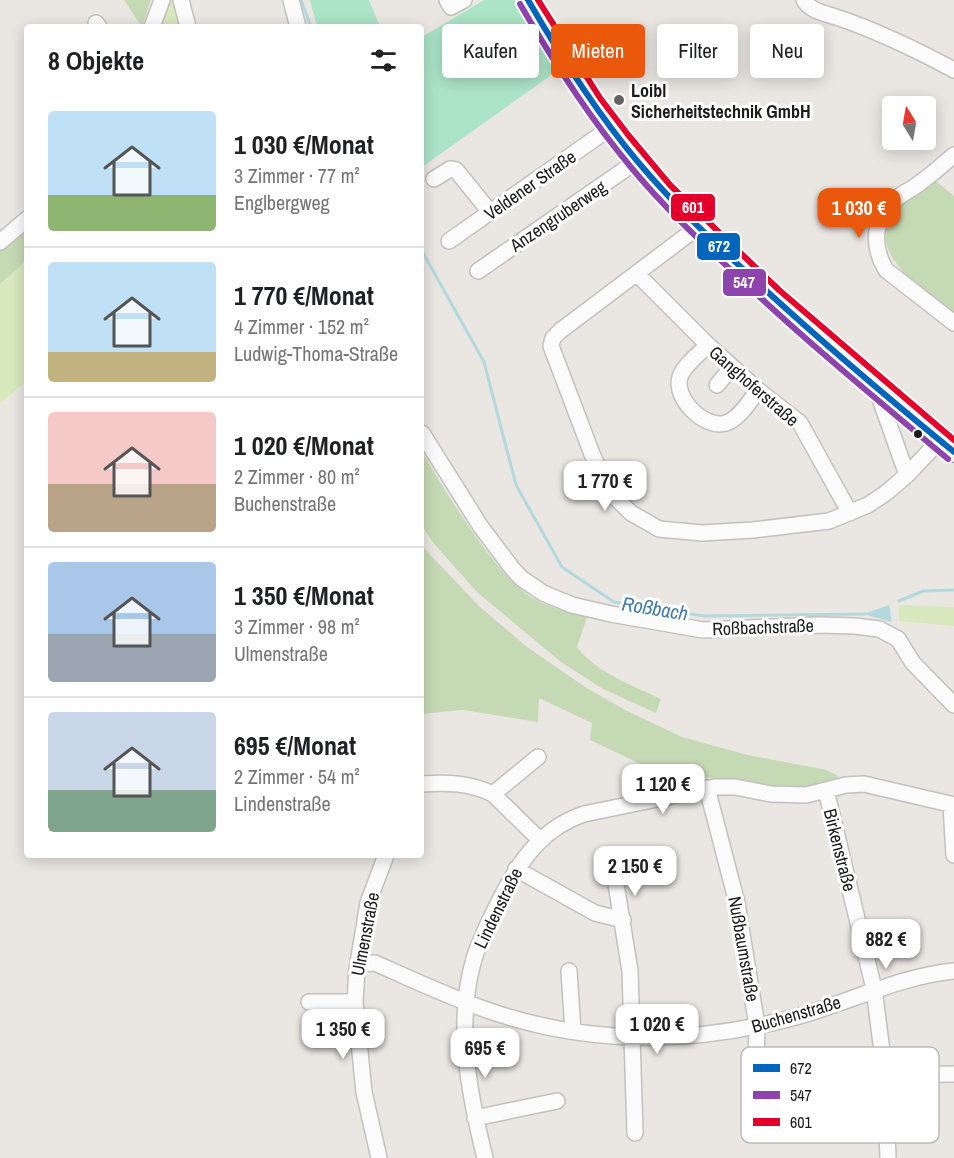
<!DOCTYPE html>
<html lang="de">
<head>
<meta charset="utf-8">
<style>
	:root { --surface:#fff; --page:#f6f6f6; --text:#202124; --muted:#757577; --line:#e0e0e0; --accent:#ea580c }
	body { margin:0; font-family:"Archivo Narrow",sans-serif; background:var(--page); color:var(--text); height:100vh; display:flex; flex-direction:column; font-size:22px; white-space:nowrap }
	* { box-sizing:border-box; margin:0 }
	p { font-size:20px; color:var(--muted) }
	.icon { flex:none; width:33px; height:33px; fill:none; stroke:currentColor; stroke-width:2; stroke-linecap:round; stroke-linejoin:round }
	.map { position:relative; flex:1; overflow:hidden }
	.details { position:absolute; left:24px; top:24px; width:400px; height:834px; display:flex; flex-direction:column; background:var(--surface); border-radius:6px; box-shadow:0 3px 15px #0003 }
	.details>* { flex:none }
	.top-card { position:absolute; left:442px; top:24px; width:422px; height:54px; display:flex; gap:12px }
	.needle { width:39px; rotate:349deg }
	.buttons { position:absolute; left:882px; top:96px; display:grid; gap:12px }
	.buttons a { display:grid; place-items:center; width:54px; height:54px; border-radius:6px; background:var(--surface); box-shadow:0 3px 15px #0003; font-size:30px }
	.price { position:absolute; translate:-50% -51px; padding:0 14px; border-radius:12px; background:#fff; color:#222; font-size:20px; line-height:39px; filter:drop-shadow(0 2px 3px #0008) }
	.price::after { content:''; position:absolute; left:50%; top:36px; width:18px; height:14px; margin-left:-9px; background:inherit; clip-path:polygon(0 0,100% 0,50% 100%) }
	.price.current { background:var(--accent); color:#fff }
	ul { padding:0; list-style:none }
	li { display:flex; align-items:center; gap:18px; height:150px; padding:0 24px }
	li+li { border-top:2px solid var(--line) }
	li span { display:grid; place-items:center; flex:none; width:168px; height:120px; border-radius:6px; color:#555 }
	li>.icon { margin-inline-start:auto }
	span .icon { width:72px; height:72px; fill:#fffc; stroke-width:1 }
	li b { font-size:26px }
	h2 { display:flex; justify-content:space-between; align-items:center; height:72px; padding:0 24px; font-size:26px }
	.chip { padding:0 21px; border-radius:6px; background:var(--surface); box-shadow:0 3px 15px #0003; font-size:21px; line-height:54px }
	.chip.current { background:var(--accent); color:#fff }
	.map>svg:first-child { display:block }
	.grass { fill:#d9e9be }
	.forest { fill:#c6d9b5 }
	.pitch { fill:#abe4c7 }
	.water { fill:#b3d9df }
	.lines { fill:none; stroke-linecap:round; stroke-linejoin:round }
	.stream { stroke:#b3d9df; stroke-width:3 }
	.minor-casing { stroke:#c2c1bf; stroke-width:18 }
	.major-casing { stroke:#9f9280; stroke-width:22 }
	.minor { stroke:#fcfbfb; stroke-width:15 }
	.major { stroke:#f0e9e1; stroke-width:20 }
	.bus-1-casing { stroke:#fff; stroke-width:10 }
	.bus-2-casing { stroke:#fff; stroke-width:10 }
	.bus-3-casing { stroke:#fff; stroke-width:10 }
	.bus-1 { stroke:#0065bd; stroke-width:6 }
	.bus-2 { stroke:#8e44ad; stroke-width:6 }
	.bus-3 { stroke:#e4002b; stroke-width:6 }
	.poi-dot { fill:#636261; stroke:#fff; stroke-width:2 }
	.bus-dot { fill:#1b1b1b; stroke:#fff; stroke-width:2 }
	.labels { text-anchor:middle; dominant-baseline:central; stroke-width:6; stroke-linejoin:round; paint-order:stroke }
	.poi-label { font-size:18px; font-weight:bold; fill:#1b1b1b; stroke:#fff; text-anchor:start }
	.street-label { font-size:18px; fill:#1b1b1b; stroke:#fff }
	.water-label { font-size:20px; font-style:italic; fill:#417aa6; stroke:#fff }
	.key { fill:#fff; stroke:#bbb; stroke-width:1.5 }
	.key-label { font-size:16px; fill:#1b1b1b }
	.line-badge { stroke:#fff; stroke-width:2 }
	.badge-label { font-size:16px; text-anchor:middle; font-weight:bold; fill:#fff }
</style>
</head>
<body>
<div class="map">
<svg width="954" height="1158" viewBox="0 0 954 1158">
	<rect width="100%" height="100%" fill="#eae6e2"/>
	<path class="grass" d="M165,0H177L182,27H158Z
		M27,260V381L0,403V284Z
		M899,605L954,607V626L899,621Z"/>
	<path class="forest" d="M124,0H151L142,27Z
		M936,181L954,196V313C928,292 864,255 893,215C902,201 922,191 936,181Z
		M27,227V260L0,284V250Z
		M422,452C446,492 495,576 534,599C551,608 568,612 587,617L577,647C597,673 632,685 661,699L656,713L603,689L561,662L478,593L435,545L422,526Z
		M422,546L480,607L527,647L585,687L627,711L682,737L748,755L827,770L838,776L839,781L833,784L784,791L718,780L699,775L688,779V786L655,794L647,767L590,740L592,723L539,698L538,722L463,710L422,714Z"/>
	<path class="pitch" d="M310,0H369L380,27H317Z
		M484,0H514L557,71L422,167V37Z"/>
	<path class="water" d="M889,605L892,622L863,614Z"/>
	<g class="lines">
		<path class="stream" d="M301,0L311,27
			M422,251L484,362L516,485L562,567L614,602L704,616L865,614
			M899,601L923,591L954,590"/>
		<g class="minor-casing">
			<path id="minor" d="M181,0L188,27
				M291,0L298,27
				M447,0L451,7L464,0
				M804,0C810,11 824,13 836,17C878,31 915,49 954,70
				M96,23L99,27
				M152,27L162,0
				M954,155C943,164 933,174 921,182C914,188 905,192 897,198C873,217 871,245 886,270L954,323
				M434,179L450,169L456,170L490,212
				M698,227L560,331L553,338L551,346L592,454L609,491L631,513L659,529L702,533L753,530L829,521L868,505L886,493L907,475L940,440
				M449,241L610,128
				M0,242L27,219
				M478,271L637,161
				M637,274L708,345L758,390L800,423L850,513
				M708,345C699,354 684,365 680,377C673,398 705,430 726,423C739,419 750,401 758,390
				M717,385L732,367
				M876,388L907,475
				M422,433L481,527L512,568L521,578L543,593L572,605L611,614L703,630L818,625L855,626L879,629L898,639L913,663L954,705
				M422,784C447,782 470,783 493,794L540,840
				M707,788L737,903L757,1026L755,1100L759,1113
				M826,790L874,989L885,1075L888,1158
				M493,794L538,757
				M951,805L954,855
				M516,869L595,913L623,920
				M615,878L630,971L635,1133
				M359,964L375,963C411,979 447,996 484,1009C585,1045 686,1045 788,1019C845,1005 895,977 954,971
				M569,971L573,1031
				M309,1002H355
				M885,1075L954,1074
				M826,1106L886,1105
				M475,1118L557,1101
				M379,1158L364,1092L355,1002L357,969L368,903L386,855
				M485,1158C469,1094 455,1023 474,959C481,936 493,913 504,892C522,857 545,827 584,814L715,787H735L771,794L806,795L846,785L864,784L954,805"/>
		</g>
		<g class="major-casing">
			<path id="major" d="M528,0C560,57 595,111 637,161C671,202 710,238 748,274C815,336 884,394 954,452"/>
		</g>
		<use href="#minor" class="minor"/>
		<use href="#major" class="major"/>
		<g class="bus-1-casing">
			<path id="bus-1" d="M528,0C561,57 596,112 638,162C675,206 718,246 760,285C823,343 888,398 954,452"/>
		</g>
		<g class="bus-2-casing">
			<path id="bus-2" d="M520,4C553,61 588,116 630,166C661,204 696,237 732,271C801,337 875,398 948,459"/>
		</g>
		<g class="bus-3-casing">
			<path id="bus-3" d="M538,0L600,98L629,136L670,185L779,290L954,440"/>
		</g>
		<use href="#bus-1" class="bus-1"/>
		<use href="#bus-2" class="bus-2"/>
		<use href="#bus-3" class="bus-3"/>
	</g>
	<circle class="poi-dot" cx="619" cy="100" r="6"/>
	<circle class="bus-dot" cx="918" cy="434" r="5"/>
	<g class="labels">
		<g class="poi-label">
			<text x="631" y="90">Loibl<tspan x="631" dy="21">Sicherheitstechnik GmbH</tspan></text>
		</g>
		<g class="street-label">
			<text transform="translate(530 185) rotate(-35)">Veldener Straße</text>
			<text transform="translate(558 216) rotate(-34)">Anzengruberweg</text>
			<text transform="translate(754 386) rotate(41)">Ganghoferstraße</text>
			<text transform="translate(763 627) rotate(-2)">Roßbachstraße</text>
			<text transform="translate(840 850) rotate(76)">Birkenstraße</text>
			<text transform="translate(498 908) rotate(-64)">Lindenstraße</text>
			<text transform="translate(365 934) rotate(-79)">Ulmenstraße</text>
			<text transform="translate(744 949) rotate(80)">Nußbaumstraße</text>
			<text transform="translate(796 1014) rotate(-16)">Buchenstraße</text>
		</g>
		<g class="water-label">
			<text transform="translate(655 608) rotate(9)">Roßbach</text>
		</g>
	</g>
	<rect x="741" y="1047" width="198" height="96" rx="9" class="key"/>
	<rect x="753" y="1064" width="27" height="8" fill="#0065bd"/>
	<rect x="753" y="1091" width="27" height="8" fill="#8e44ad"/>
	<rect x="753" y="1118" width="27" height="8" fill="#e4002b"/>
	<g class="key-label">
		<text x="790" y="1074">672</text>
		<text x="790" y="1101">547</text>
		<text x="790" y="1128">601</text>
	</g>
	<g class="line-badge">
		<rect x="670" y="193" width="46" height="29" rx="6" fill="#e4002b"/>
		<rect x="696" y="232" width="45" height="29" rx="6" fill="#0065bd"/>
		<rect x="722" y="268" width="45" height="29" rx="6" fill="#8e44ad"/>
	</g>
	<g class="badge-label">
		<text x="693" y="213">601</text>
		<text x="719" y="252">672</text>
		<text x="744" y="288">547</text>
	</g>
</svg>
<div class="buttons">
<a><svg class="needle" viewBox="-14 -14 28 28"><path d="M0-13l5 13h-10z" fill="#e53935"/><path d="M0 13l5-13h-10z" fill="#757577"/></svg></a>
</div>
<b class="price current" style="left:859px;top:239px">1 030 €</b>
<b class="price" style="left:605px;top:512px">1 770 €</b>
<b class="price" style="left:663px;top:815px">1 120 €</b>
<b class="price" style="left:635px;top:897px">2 150 €</b>
<b class="price" style="left:886px;top:970px">882 €</b>
<b class="price" style="left:657px;top:1055px">1 020 €</b>
<b class="price" style="left:343px;top:1060px">1 350 €</b>
<b class="price" style="left:485px;top:1079px">695 €</b>
<div class="top-card">
<a class="chip">Kaufen</a>
<a class="chip current">Mieten</a>
<a class="chip">Filter</a>
<a class="chip">Neu</a>
</div>
<section class="details">
<h2>8 Objekte<svg class="icon" aria-label="filters" viewBox="0 0 24 24"><path d="M4 7h16M4 17h16"/><circle cx="9" cy="7" r="2"/><circle cx="15" cy="17" r="2"/></svg></h2>
<ul>
<li><span style="background:linear-gradient(#bfe0f5 70%,#8fb573 0)"><svg class="icon" aria-label="home" viewBox="0 0 24 24"><path d="M3 11l9-7 9 7M6 9v11h12V9"/></svg></span><div><b>1 030 €/Monat</b><p>3 Zimmer · 77 m²</p><p>Englbergweg</p></div></li>
<li><span style="background:linear-gradient(#bfe0f5 75%,#c2b280 0)"><svg class="icon" aria-label="home" viewBox="0 0 24 24"><path d="M3 11l9-7 9 7M6 9v11h12V9"/></svg></span><div><b>1 770 €/Monat</b><p>4 Zimmer · 152 m²</p><p>Ludwig-Thoma-Straße</p></div></li>
<li><span style="background:linear-gradient(#f6c9c9 60%,#b9a48a 0)"><svg class="icon" aria-label="home" viewBox="0 0 24 24"><path d="M3 11l9-7 9 7M6 9v11h12V9"/></svg></span><div><b>1 020 €/Monat</b><p>2 Zimmer · 80 m²</p><p>Buchenstraße</p></div></li>
<li><span style="background:linear-gradient(#a9c7e8 60%,#9aa5b1 0)"><svg class="icon" aria-label="home" viewBox="0 0 24 24"><path d="M3 11l9-7 9 7M6 9v11h12V9"/></svg></span><div><b>1 350 €/Monat</b><p>3 Zimmer · 98 m²</p><p>Ulmenstraße</p></div></li>
<li><span style="background:linear-gradient(#c9d6e8 65%,#7fa58c 0)"><svg class="icon" aria-label="home" viewBox="0 0 24 24"><path d="M3 11l9-7 9 7M6 9v11h12V9"/></svg></span><div><b>695 €/Monat</b><p>2 Zimmer · 54 m²</p><p>Lindenstraße</p></div></li>
</ul>
</section>
</div>
</body>
</html>
